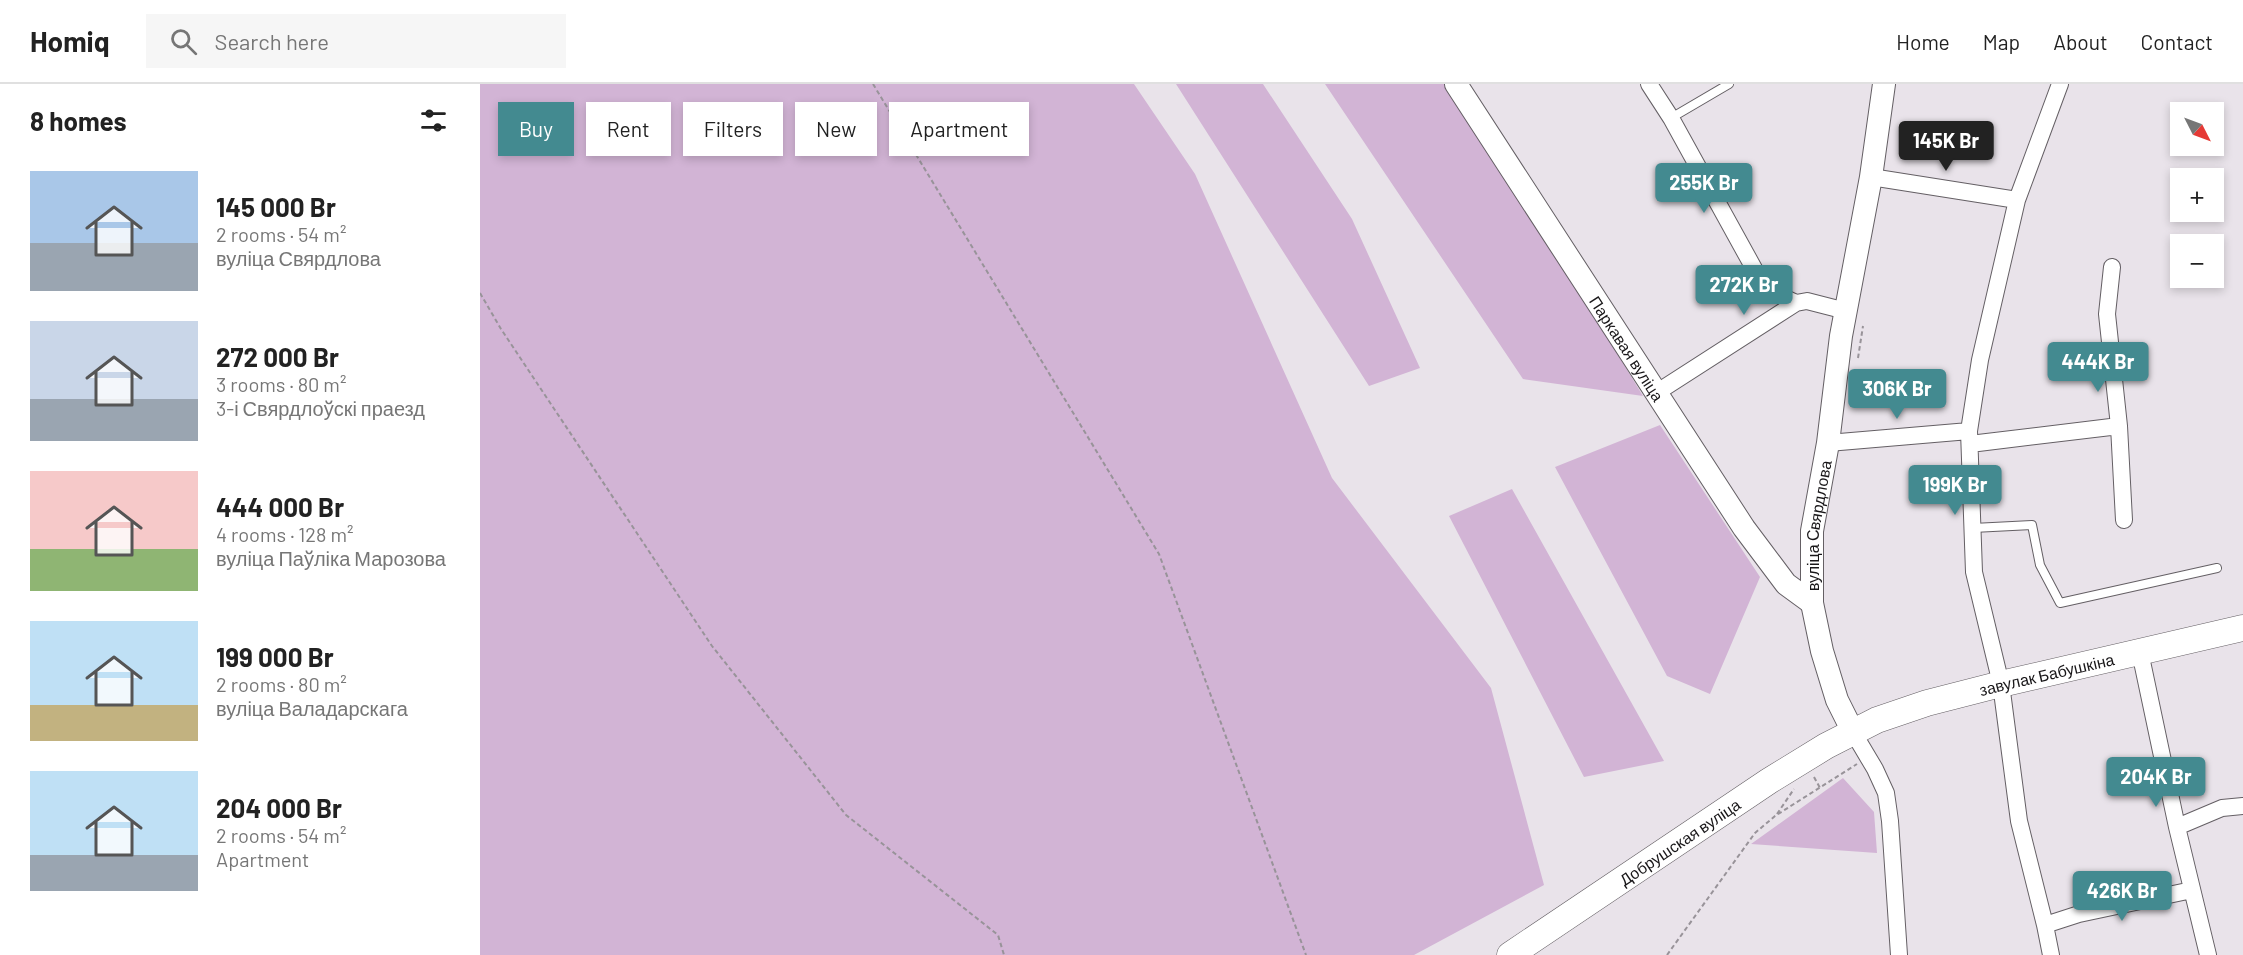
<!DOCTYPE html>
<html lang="en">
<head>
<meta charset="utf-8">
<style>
	:root { --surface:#fff; --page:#f6f6f6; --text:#222; --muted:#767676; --line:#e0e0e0; --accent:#438a90 }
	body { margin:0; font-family:Barlow,sans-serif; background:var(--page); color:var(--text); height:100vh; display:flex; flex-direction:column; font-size:22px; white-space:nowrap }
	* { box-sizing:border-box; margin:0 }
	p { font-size:20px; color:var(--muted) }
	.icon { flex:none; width:33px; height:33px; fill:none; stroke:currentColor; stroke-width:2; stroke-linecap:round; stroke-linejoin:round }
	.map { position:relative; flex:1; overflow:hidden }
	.details { display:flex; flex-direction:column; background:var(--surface); width:480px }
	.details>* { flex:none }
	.guide { position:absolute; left:18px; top:18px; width:570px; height:54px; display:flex; gap:12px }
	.needle { width:39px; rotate:132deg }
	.tools { position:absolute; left:1690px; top:18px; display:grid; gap:12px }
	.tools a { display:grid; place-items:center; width:54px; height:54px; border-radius:0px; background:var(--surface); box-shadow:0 3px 9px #0003; font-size:30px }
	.price { position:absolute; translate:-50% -51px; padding:0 14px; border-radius:6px; background:var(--accent); color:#fff; font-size:20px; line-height:39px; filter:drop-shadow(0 2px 3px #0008) }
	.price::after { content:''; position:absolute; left:50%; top:36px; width:18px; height:14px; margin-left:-9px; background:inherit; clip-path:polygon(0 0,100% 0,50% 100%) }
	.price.selected { background:#222; color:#fff }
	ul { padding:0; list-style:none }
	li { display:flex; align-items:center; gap:18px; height:150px; padding:0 30px }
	li span { display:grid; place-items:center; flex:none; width:168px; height:120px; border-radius:0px; color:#555 }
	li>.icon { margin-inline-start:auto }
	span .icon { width:72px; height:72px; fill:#fffc; stroke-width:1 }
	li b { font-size:26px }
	h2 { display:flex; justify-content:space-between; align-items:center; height:72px; padding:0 30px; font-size:26px }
	.tag { padding:0 21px; border-radius:0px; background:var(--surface); box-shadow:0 3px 9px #0003; font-size:21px; line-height:54px }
	.tag.selected { background:var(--accent); color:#fff }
	header { display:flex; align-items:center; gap:36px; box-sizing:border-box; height:84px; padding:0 30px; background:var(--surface); border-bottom:2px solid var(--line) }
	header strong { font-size:28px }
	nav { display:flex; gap:33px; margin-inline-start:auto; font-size:21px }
	.search { width:420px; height:54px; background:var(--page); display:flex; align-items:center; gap:15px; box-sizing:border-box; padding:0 21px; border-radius:0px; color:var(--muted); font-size:22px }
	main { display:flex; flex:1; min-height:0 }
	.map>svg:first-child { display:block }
	.green { fill:#d2b4d5 }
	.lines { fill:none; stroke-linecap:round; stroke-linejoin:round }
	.lane-casing { stroke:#645f64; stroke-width:10 }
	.street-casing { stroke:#645f64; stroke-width:18 }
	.secondary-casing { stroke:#645f64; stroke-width:24 }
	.primary-casing { stroke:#645f64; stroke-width:27 }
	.path { stroke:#989399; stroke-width:2; stroke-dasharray:4.5 3; stroke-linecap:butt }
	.lane { stroke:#fff; stroke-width:8 }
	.street { stroke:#fff; stroke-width:16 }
	.secondary { stroke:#fff; stroke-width:22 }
	.primary { stroke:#fff; stroke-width:26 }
	.labels { text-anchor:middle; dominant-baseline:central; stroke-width:6; stroke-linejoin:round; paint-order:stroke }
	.street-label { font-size:16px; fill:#191719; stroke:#f6f1f7 }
</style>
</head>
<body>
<header>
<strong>Homiq</strong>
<div class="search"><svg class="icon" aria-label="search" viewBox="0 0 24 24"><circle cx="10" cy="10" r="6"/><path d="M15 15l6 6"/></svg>Search here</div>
<nav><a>Home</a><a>Map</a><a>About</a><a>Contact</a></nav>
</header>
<main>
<section class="details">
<h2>8 homes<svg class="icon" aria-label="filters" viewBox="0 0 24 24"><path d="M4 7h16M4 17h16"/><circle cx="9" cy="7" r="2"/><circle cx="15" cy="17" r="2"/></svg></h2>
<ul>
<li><span style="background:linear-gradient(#a9c7e8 60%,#9aa5b1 0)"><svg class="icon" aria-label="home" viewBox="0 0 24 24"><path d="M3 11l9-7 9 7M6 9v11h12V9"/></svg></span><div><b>145 000 Br</b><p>2 rooms · 54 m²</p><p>вуліца Свярдлова</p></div></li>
<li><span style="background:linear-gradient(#c9d6e8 65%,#9aa5b1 0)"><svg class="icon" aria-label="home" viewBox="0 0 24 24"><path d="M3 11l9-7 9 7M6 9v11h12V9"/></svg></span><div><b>272 000 Br</b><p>3 rooms · 80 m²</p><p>3-і Свярдлоўскі праезд</p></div></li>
<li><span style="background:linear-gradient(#f6c9c9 65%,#8fb573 0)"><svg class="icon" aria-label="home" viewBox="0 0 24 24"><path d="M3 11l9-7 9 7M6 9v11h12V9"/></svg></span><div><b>444 000 Br</b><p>4 rooms · 128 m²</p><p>вуліца Паўліка Марозова</p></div></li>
<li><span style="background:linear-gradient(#bfe0f5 70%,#c2b280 0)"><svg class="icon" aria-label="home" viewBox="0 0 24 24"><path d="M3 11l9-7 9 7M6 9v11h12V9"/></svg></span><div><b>199 000 Br</b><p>2 rooms · 80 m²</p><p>вуліца Валадарскага</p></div></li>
<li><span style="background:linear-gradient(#bfe0f5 70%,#9aa5b1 0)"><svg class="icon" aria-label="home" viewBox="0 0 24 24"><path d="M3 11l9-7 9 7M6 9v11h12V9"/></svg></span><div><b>204 000 Br</b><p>2 rooms · 54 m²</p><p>Apartment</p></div></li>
</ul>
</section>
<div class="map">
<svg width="1763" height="871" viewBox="0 0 1763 871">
	<rect width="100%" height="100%" fill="#e9e3ea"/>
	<path class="green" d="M0,0H654L715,90L852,394L1011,604L1064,801L934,871H0Z
		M696,0H783L872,135L940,284L889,302Z
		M845,0H967L1055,134L1163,312L1043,295Z
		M1180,341L1280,493L1230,610L1187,592L1075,383Z
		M1032,405L1184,677L1104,693L969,432Z
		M1363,694L1394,728L1397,769L1271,760Z"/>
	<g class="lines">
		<g class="lane-casing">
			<path id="lane" d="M1191,34L1249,0
				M1493,444L1552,441L1560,481L1580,519L1737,484"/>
		</g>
		<g class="street-casing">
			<path id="street" d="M1169,0L1191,34L1277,190L1292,208L1316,219
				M1391,93L1537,116
				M1632,183L1627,230L1639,342L1644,436
				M1176,309L1316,219L1327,217L1366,227
				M1348,359L1489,347
				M1490,360L1639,342
				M1660,568L1697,743L1728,871
				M1373,648L1395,685L1406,709L1410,737L1419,871
				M1697,743L1742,724L1763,722
				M1565,841L1599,830L1712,806
				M1571,871L1565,841L1539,737L1521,600L1494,488L1489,347L1500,276L1537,116L1580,0"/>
		</g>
		<g class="secondary-casing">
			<g id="secondary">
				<path id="s1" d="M976,0L1264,444L1306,500L1332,519"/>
				<path id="s2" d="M1373,648L1357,616L1342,567L1332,519V447L1348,359L1361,252L1391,93L1404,0"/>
			</g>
		</g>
		<g class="primary-casing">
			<g id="primary">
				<path id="s3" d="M1030,871L1289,697L1346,662L1397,636L1447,619L1521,600L1763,544"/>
			</g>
		</g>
		<path class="path" d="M393,0L679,470L826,871
			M0,209L21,245L232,562L366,731L518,851L524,871
			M1378,274L1383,242
			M1334,693L1340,704
			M1297,730L1314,705
			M1187,871L1275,749L1295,732L1377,680"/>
		<use href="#lane" class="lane"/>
		<use href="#street" class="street"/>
		<use href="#secondary" class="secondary"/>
		<use href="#primary" class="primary"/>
	</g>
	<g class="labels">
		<g class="street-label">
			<text stroke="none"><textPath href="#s1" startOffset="315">Паркавая вуліца</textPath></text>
			<text stroke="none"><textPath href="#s2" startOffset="214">вуліца Свярдлова</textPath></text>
			<text stroke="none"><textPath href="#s3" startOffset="612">завулак Бабушкіна</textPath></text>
			<text stroke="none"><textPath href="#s3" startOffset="204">Добрушская вуліца</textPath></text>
		</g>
	</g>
</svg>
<div class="tools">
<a><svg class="needle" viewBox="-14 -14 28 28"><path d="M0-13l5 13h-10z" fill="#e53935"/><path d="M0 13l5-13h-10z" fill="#767676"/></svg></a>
<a>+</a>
<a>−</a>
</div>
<b class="price selected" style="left:1466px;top:88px">145K Br</b>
<b class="price" style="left:1224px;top:130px">255K Br</b>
<b class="price" style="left:1264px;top:232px">272K Br</b>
<b class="price" style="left:1618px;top:309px">444K Br</b>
<b class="price" style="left:1417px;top:336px">306K Br</b>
<b class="price" style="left:1475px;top:432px">199K Br</b>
<b class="price" style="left:1676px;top:724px">204K Br</b>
<b class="price" style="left:1642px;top:838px">426K Br</b>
<div class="guide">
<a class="tag selected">Buy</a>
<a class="tag">Rent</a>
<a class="tag">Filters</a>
<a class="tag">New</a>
<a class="tag">Apartment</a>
</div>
</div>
</main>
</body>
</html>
